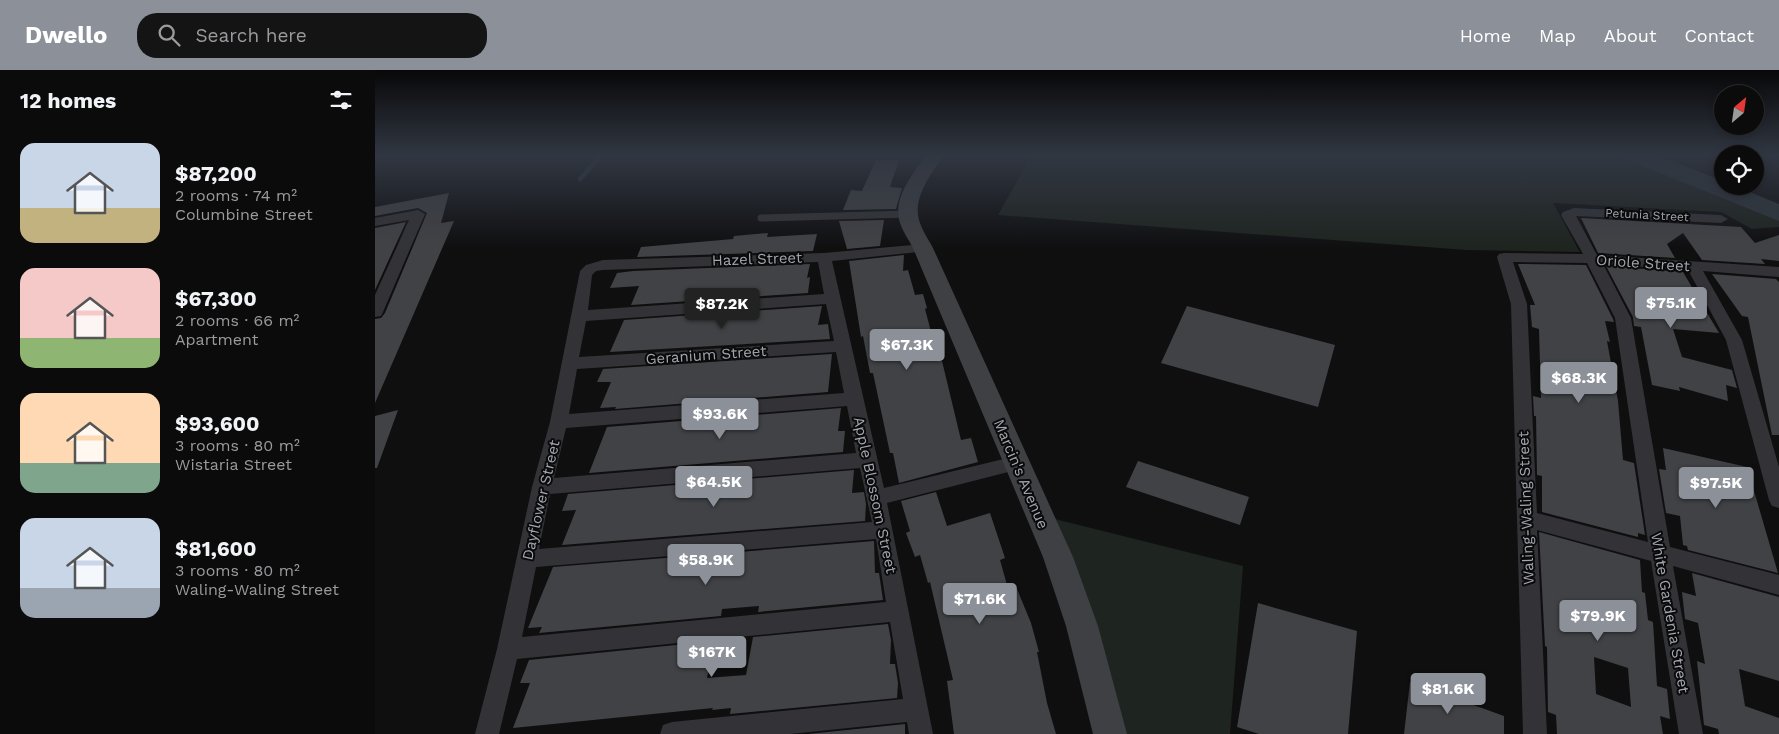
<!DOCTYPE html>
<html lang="en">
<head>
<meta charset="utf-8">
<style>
	:root { --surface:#0b0b0c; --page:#141415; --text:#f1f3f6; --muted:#9a9b9d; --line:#2b2b2d; --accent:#8c9099 }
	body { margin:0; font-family:"Work Sans",sans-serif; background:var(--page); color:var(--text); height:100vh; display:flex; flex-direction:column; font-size:19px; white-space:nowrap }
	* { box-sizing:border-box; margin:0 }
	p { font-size:16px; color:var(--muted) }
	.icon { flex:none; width:28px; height:28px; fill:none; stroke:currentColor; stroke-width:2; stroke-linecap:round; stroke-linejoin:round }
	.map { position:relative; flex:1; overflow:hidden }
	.drawer { display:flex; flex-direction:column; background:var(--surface); width:375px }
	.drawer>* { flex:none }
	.needle { width:32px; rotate:29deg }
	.buttons { position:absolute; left:1339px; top:15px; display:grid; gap:10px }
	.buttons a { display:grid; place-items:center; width:50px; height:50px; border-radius:50%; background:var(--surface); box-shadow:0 2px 8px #0003,0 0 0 1px var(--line); font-size:25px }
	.price { position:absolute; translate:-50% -42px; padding:0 11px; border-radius:5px; background:var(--accent); color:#fff; font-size:16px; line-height:32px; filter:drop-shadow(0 1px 2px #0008) }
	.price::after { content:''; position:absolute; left:50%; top:30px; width:15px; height:11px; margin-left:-8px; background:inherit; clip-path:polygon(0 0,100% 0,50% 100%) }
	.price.active { background:#222; color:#fff }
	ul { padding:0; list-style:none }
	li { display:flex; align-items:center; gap:15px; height:125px; padding:0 20px }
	li span { display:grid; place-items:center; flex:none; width:140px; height:100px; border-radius:15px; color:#555 }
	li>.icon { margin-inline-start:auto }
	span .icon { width:60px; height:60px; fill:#fffc; stroke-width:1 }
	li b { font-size:21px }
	h2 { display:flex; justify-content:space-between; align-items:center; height:60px; padding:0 20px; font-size:21px }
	header { display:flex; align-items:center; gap:30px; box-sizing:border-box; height:70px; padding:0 25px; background:var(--accent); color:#fff }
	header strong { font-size:24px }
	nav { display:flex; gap:28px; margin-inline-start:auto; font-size:18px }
	.search { width:350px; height:45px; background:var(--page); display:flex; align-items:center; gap:12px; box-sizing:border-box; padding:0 18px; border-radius:20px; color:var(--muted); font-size:19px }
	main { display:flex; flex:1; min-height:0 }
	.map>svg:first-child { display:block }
	.green { fill:#1e241f }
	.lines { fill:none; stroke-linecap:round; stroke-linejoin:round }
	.stream { stroke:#2e353b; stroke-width:4.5 }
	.river { fill:#2e353b; fill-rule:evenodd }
	.building { fill:#414245; fill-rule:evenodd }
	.lane { stroke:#333337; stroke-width:7 }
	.street { fill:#333337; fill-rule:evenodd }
	.secondary { fill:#3f4044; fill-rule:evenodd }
	.labels { text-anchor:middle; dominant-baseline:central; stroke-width:4; stroke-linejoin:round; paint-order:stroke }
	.far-street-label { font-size:12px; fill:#a2a6af; stroke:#0a0a0b }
	.street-label { font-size:15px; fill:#a2a6af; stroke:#0a0a0b }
</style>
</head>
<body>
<header>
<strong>Dwello</strong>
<div class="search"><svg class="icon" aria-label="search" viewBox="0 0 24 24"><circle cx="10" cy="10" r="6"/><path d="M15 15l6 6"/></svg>Search here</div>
<nav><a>Home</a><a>Map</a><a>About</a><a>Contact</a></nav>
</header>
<main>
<section class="drawer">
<h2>12 homes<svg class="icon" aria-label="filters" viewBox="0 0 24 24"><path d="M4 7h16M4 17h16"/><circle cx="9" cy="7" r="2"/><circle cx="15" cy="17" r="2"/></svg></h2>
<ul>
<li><span style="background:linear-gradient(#c9d6e8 65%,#c2b280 0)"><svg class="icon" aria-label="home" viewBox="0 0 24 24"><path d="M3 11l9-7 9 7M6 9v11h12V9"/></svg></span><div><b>$87,200</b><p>2 rooms · 74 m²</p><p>Columbine Street</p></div></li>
<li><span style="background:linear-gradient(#f6c9c9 70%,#8fb573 0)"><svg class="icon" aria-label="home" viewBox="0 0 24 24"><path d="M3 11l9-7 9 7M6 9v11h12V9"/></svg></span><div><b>$67,300</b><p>2 rooms · 66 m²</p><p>Apartment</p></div></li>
<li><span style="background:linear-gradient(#ffd9b3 70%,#7fa58c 0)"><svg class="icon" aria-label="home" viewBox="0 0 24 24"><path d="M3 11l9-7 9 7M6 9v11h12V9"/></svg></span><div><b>$93,600</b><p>3 rooms · 80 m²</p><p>Wistaria Street</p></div></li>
<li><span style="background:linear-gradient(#c9d6e8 70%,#9aa5b1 0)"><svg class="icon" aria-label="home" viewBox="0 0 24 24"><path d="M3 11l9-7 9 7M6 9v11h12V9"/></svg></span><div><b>$81,600</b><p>3 rooms · 80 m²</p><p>Waling-Waling Street</p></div></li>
</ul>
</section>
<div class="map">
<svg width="1404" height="664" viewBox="0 0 1404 664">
	<rect width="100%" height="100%" fill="#0f0f10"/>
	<path class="green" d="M657,85H1258L1264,89L1404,145V157L1377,159L1346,142L1178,133L1205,182L1091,180L623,145Z
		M680,449L868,496L855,664H744Z"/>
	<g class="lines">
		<path class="stream" d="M205,109L226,85"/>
		<path class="river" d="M1249,85H1282L1348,111V116H1360L1404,134V151L1253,90Z"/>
	</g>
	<path class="building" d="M501,90H524L515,117L527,118L521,139L468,140L476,120L487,121Z
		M74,123L66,153L79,151L0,333V249L6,248L10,243L52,143L43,138L0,146V137Z
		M1206,148L1366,157L1380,173L1404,165V191L1386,189L1390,194L1327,190L1308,163L1292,174L1300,188L1223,183Z
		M509,150L505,176L472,179L464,151Z
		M31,152L0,220V158Z
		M393,163L392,167L442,164L438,181L262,187L266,177L358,169L359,166Z
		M529,185L528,201L533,200L540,225L548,224L552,238L550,239L559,273H561L567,291L586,370L596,368L603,392L524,413L518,383H515L498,303H495L488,266L486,267L474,191Z
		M435,194L432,208L435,207L433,223L256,235L264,216L235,218L242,203L258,201Z
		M1143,194L1211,195L1238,249L1239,252L1230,251L1235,272L1232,271L1243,331L1248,390L1259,393L1270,465L1263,463V467L1167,442V406L1162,405L1161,346H1159L1158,326L1166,328L1164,259L1157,257L1155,235H1160Z
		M1231,196L1308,202L1344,263L1298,259L1307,287L1357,300L1362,318L1351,315L1353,331L1304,317L1305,321L1277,315L1266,257L1259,256L1258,247Z
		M1337,204L1401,209L1404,212V365H1397L1373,247L1367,246Z
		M447,236L443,255L453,254L455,269L235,282L249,250Z
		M812,236L960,275L943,337L786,293Z
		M457,284L453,322L240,339L241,337L225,338L236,312H222L228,299Z
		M466,338L463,361H470L468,382L214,403L232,357Z
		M23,340L2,398H0V346Z
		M1288,378L1372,397L1403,503L1313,480L1312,476L1308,475L1305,446L1291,443L1284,399L1291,400Z
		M763,391L874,427L865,455L751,417Z
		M479,400L477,423L489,422L491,434L490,451L187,475L201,440L187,441L193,424Z
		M561,422L572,456L615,443L630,488L625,490L634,522L642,519L656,553L664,582H662L672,633L681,664H579L572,611L578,610L555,512L553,513L545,485L540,487L531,463L535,461L526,431Z
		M1164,462L1265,490L1267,522L1270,523L1273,550L1278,552L1282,616L1292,619L1295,649L1285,646L1288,664H1182L1181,645L1173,642L1172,577L1170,576ZM1219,587L1253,598L1256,637L1221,624Z
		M499,471L500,503H504L508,530L383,542L384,536L347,539L346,546L164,563L167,557L153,558L178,497Z
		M1317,503L1404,527V611L1364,599L1370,636L1404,648V664H1344L1343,659L1329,655L1322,591L1330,594L1323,553L1310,549L1307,522L1321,526Z
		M883,533L982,561L973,664H884L862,657Z
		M513,554L516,570L515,594H520L523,613L522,628L355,644L356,638L337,640L338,638L138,658L155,613H145L154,590L340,571L332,608L371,605L378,567Z
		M1035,612L1129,646V664H1029Z
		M530,654V664H433Z"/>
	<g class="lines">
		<path class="lane" d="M386,148L533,144"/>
		<path class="street" d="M1199,138L1346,145L1353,149L1346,153L1201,146L1222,185L1404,197V207L1328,201L1367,270L1404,397V438L1397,436L1394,430L1351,270L1313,200L1228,194L1256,248L1295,477L1404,505V525L1298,496L1328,664H1304L1276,491L1162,460L1172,664H1148L1136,234L1122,187L1124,184L1129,183L1208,184L1186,145L1188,142ZM1138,192L1212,193L1240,248L1273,472L1162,443L1152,234Z
			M43,140L50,144L8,242L6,246L0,247V225L34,150L0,156V148Z
			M548,174L553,175L555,178L553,181L457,191L509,418L641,386L648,388L650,393L648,398L641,400L512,433L558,664H534L532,652L415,664H285L288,655L297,652L528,629L515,552L142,589L124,664H100L122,579L157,417L175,352L205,201L211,195L228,190L449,183ZM443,192L449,224L213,240L217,205L221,201L228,200ZM451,234L459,271L204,287L211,251ZM461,282L469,323L194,344L202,299ZM472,336L481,383L179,408L191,358ZM485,398L497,452L164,479L175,424ZM501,469L511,532L147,567L161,497Z"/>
		<path class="secondary" d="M551,85H569C556,104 536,129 545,153C548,162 554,170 558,178L698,487L723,556L752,664H718L691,556L668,487L538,178C534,170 528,162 525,153C517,128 538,104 551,85Z"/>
	</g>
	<linearGradient id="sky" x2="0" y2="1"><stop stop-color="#080809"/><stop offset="0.48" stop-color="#313742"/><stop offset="1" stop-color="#313742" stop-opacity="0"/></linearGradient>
	<rect width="1404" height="178" fill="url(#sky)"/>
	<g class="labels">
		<g class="far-street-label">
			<text transform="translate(1272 145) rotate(3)">Petunia Street</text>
		</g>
		<g class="street-label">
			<text transform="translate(382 189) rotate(-2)">Hazel Street</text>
			<text transform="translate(1268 193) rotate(4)">Oriole Street</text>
			<text transform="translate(331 285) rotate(-4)">Geranium Street</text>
			<text transform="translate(646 404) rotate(67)">Marcin's Avenue</text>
			<text transform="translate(500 425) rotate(78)">Apple Blossom Street</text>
			<text transform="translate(166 430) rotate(-77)">Dayflower Street</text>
			<text transform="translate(1151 438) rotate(-92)">Waling-Waling Street</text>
			<text transform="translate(1295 543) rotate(80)">White Gardenia Street</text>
		</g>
	</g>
</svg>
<div class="buttons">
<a><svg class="needle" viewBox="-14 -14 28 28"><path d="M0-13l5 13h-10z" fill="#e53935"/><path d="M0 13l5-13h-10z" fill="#9a9b9d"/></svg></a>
<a><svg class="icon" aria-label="locate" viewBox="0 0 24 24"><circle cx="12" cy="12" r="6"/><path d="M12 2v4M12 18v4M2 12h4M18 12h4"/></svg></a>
</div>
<b class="price" style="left:1296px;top:259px">$75.1K</b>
<b class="price active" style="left:347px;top:260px">$87.2K</b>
<b class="price" style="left:532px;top:301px">$67.3K</b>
<b class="price" style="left:1204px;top:334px">$68.3K</b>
<b class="price" style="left:345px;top:370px">$93.6K</b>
<b class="price" style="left:339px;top:438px">$64.5K</b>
<b class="price" style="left:1341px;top:439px">$97.5K</b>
<b class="price" style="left:331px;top:516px">$58.9K</b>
<b class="price" style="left:605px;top:555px">$71.6K</b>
<b class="price" style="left:1223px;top:572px">$79.9K</b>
<b class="price" style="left:337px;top:608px">$167K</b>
<b class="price" style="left:1073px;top:645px">$81.6K</b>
</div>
</main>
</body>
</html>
